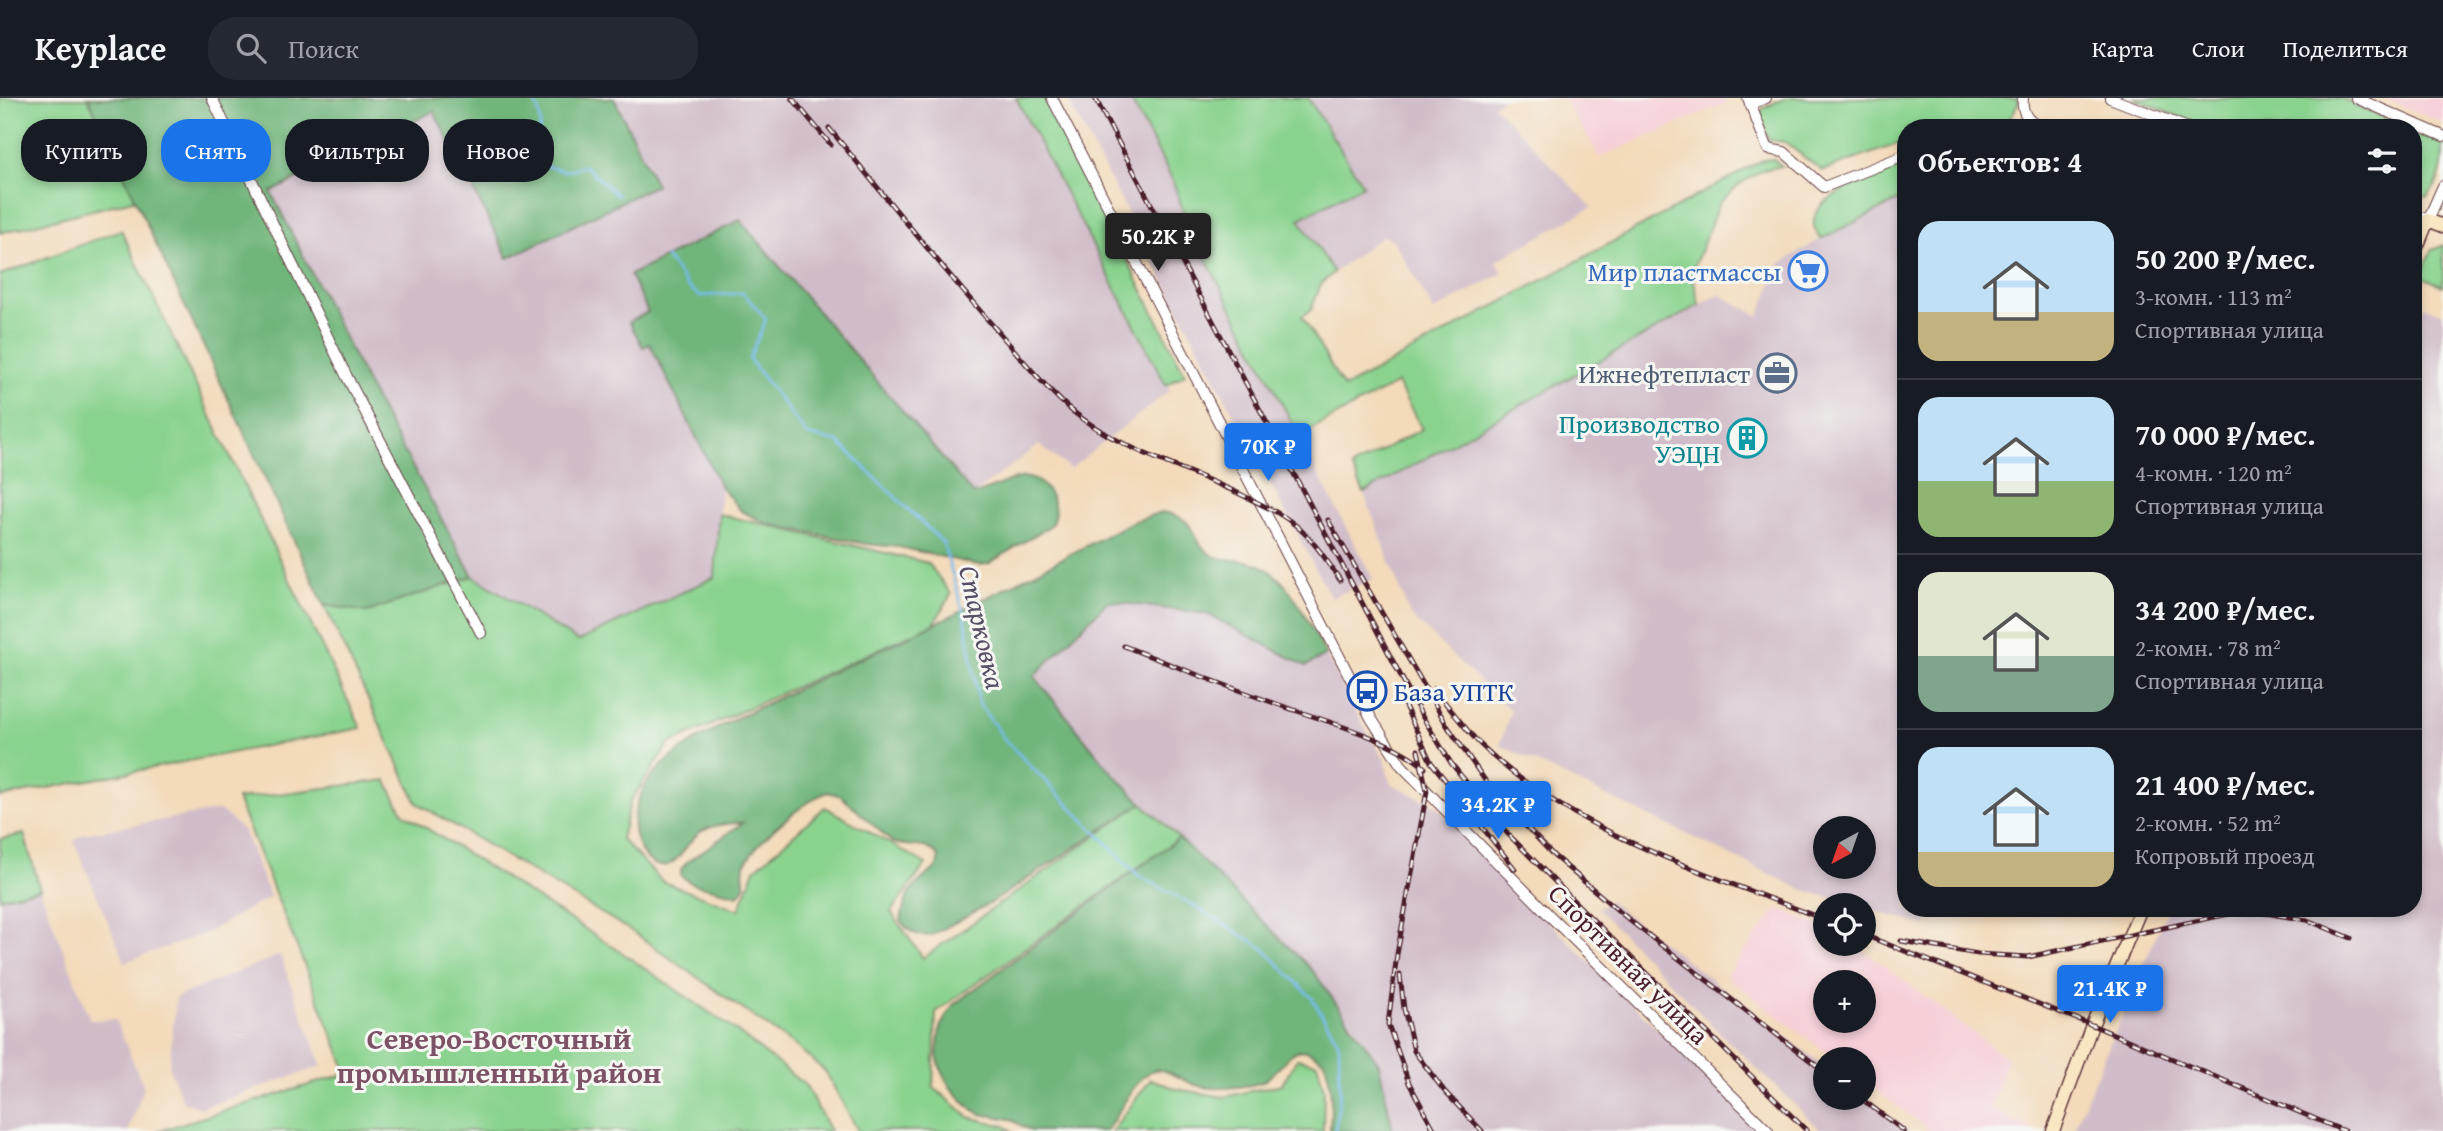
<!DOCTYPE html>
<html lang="ru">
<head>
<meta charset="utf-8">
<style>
	:root { --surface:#171b24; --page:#242831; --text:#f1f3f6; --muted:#9ea1a6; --line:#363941; --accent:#1a73e8 }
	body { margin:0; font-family:"Gentium Book Plus",serif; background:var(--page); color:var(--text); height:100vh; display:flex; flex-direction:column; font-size:26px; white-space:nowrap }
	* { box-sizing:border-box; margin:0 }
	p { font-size:23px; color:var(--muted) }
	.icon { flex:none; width:38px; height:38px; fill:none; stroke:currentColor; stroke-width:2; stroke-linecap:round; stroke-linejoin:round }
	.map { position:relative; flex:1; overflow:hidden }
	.side { position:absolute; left:1897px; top:21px; width:525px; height:798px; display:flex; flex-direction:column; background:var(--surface); border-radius:28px; box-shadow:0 4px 10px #0003 }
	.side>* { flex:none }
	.banner { position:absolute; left:21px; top:21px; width:665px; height:63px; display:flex; gap:14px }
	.needle { width:46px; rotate:220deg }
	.tools { position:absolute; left:1813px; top:718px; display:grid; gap:14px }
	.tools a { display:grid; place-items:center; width:63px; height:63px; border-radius:50%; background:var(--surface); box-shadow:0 4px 10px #0003; font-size:35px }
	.price { position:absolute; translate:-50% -60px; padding:0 16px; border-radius:7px; background:var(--accent); color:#fff; font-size:23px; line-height:46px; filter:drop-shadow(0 2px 4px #0008) }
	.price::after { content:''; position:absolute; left:50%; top:42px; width:21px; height:16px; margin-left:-10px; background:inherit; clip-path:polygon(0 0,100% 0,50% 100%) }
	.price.active { background:#222; color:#fff }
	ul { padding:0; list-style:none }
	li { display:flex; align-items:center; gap:21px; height:175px; padding:0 21px }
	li+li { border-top:2px solid var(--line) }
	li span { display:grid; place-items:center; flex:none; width:196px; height:140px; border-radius:21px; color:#555 }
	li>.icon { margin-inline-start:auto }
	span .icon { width:84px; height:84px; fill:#fffc; stroke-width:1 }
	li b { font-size:30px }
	h2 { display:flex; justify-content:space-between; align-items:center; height:84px; padding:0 21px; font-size:30px }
	.chip { padding:0 24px; border-radius:28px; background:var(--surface); box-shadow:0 4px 10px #0003; font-size:24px; line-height:63px }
	.chip.active { background:var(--accent); color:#fff }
	header { display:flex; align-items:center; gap:42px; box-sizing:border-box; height:98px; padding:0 35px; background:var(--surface); border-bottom:2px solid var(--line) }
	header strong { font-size:33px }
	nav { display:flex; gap:38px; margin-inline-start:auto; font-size:24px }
	.search { width:490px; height:63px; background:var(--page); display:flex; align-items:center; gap:18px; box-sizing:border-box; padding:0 24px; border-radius:28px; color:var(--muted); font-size:26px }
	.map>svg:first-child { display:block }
	.built { fill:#f6cfd7; fill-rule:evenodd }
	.industrial { fill:#d1bdc9; fill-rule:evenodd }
	.green { fill:#8ad38f; stroke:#6a795d; stroke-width:2 }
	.forest { fill:#6fb57a; stroke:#5c6a52; stroke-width:2 }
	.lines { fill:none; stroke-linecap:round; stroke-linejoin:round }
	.stream { stroke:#79bcef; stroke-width:2.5 }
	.street-casing { stroke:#633b40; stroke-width:12 }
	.secondary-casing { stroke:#633b40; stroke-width:15 }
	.street { stroke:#fff; stroke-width:10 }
	.secondary { stroke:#f9e7c3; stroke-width:12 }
	.rail-casing { stroke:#4a1f2b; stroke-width:5 }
	.rail { stroke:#f6f6f2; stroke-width:2.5; stroke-dasharray:8; stroke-linecap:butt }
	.labels { text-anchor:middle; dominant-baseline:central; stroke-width:6; stroke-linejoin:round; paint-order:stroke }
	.shop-label { font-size:26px; fill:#366cbe; stroke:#f6f6f2; text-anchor:end }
	.service-label { font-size:26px; fill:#4e5e75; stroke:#f6f6f2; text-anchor:end }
	.culture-label { font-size:26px; fill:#0d838f; stroke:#f6f6f2; text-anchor:end }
	.transit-label { font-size:26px; fill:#164399; stroke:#f6f6f2; text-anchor:start }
	.street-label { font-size:26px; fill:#4a1f2b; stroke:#f6f6f2 }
	.water-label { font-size:28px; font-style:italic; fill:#584e66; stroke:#f6f6f2 }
	.quarter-label { font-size:30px; font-weight:bold; fill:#7d5166; stroke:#f6f6f2 }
</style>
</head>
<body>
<header>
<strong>Keyplace</strong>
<div class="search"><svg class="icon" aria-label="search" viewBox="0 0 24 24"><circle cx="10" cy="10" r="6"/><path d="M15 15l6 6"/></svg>Поиск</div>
<nav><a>Карта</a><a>Слои</a><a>Поделиться</a></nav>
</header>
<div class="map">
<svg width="2443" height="1033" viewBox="0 0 2443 1033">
	<rect width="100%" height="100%" fill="#f6f6f2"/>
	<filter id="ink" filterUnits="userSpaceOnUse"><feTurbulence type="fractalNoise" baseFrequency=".0143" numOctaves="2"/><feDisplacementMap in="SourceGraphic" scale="14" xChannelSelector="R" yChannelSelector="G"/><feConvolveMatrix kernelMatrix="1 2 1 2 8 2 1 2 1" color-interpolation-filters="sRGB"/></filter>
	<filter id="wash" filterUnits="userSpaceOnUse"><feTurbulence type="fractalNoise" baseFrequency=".00686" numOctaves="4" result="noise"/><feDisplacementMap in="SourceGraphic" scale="28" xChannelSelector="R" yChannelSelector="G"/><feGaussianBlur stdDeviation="1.57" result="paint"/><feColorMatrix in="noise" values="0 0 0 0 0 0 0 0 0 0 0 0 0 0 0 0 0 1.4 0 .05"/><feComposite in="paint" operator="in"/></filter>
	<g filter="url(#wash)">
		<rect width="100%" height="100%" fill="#f3daba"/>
		<path class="built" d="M1563,0H1724L1726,5L1600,59Z
			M2383,0H2443V25Z
			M1778,810L1825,830V845H1854L2007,960L1991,1011L2036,1033H1930L1864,983V961H1834L1725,878ZM1825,884H1864V922H1825Z"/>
		<path class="industrial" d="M614,0H1016L1170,292L1070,371L1039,347L973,396L740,123L630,177L648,214L650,246L721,389L715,479L578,543L473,478L375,301L271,94L434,13L508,160L656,87Z
			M1067,0H1130L1173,83L1188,127L1373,481L1331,500Z
			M1308,0H1503L1493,7L1592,109L1496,163L1503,175L1434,213L1393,142L1382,138L1334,174L1299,121L1363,87Z
			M1906,99V810H1932L1926,828L1864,810V807H1853L1801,791L1500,647L1511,613L1410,517L1364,395L1719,196L1759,218L1781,165L1821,141ZM1825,730H1864V768H1825Z
			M2424,208L2443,216V1033H2073L2168,810H2302L2309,814L2311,810H2413V233Z
			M1109,503L1207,516L1306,568L1326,557L1367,634L1385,662L1390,685L1436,708L1541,816L1761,1033H1393L1379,966L1313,873L1108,670L1034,578Z
			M220,712L244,733L270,799L204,836L125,864L74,743L83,736Z
			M40,791L90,922L115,921L144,989L128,1033H0V800Z
			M1609,803L1825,969V999L1864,998L1909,1033H1822L1720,935L1598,811Z
			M280,857L322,968L201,1010L183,1004L169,969L176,899Z"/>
		<path class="green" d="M0,0H88L137,101L0,135Z
			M1016,0H1045L1185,276L1166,287Z
			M1130,0H1308L1363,87L1299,121L1334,174L1321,186L1311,212L1302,218L1344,290L1763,62L1773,61L1782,68L1763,72L1740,86L1719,105L1692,174L1699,207L1364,395L1352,369L1422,331L1397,285L1299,338L1188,127L1173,83Z
			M1784,0H2020C2017,6 2015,15 2010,20C1997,34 1926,30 1906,30V43L1822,73L1785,44L1769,42L1760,19L1762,11Z
			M2133,0H2340L2407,30H2216L2199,27Z
			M2413,32L2443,46C2443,66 2442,84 2427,99L2413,98Z
			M1906,69V99L1821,141C1819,137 1814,132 1814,127C1810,96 1883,75 1906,69Z
			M121,132L361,630L0,699V177Z
			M2443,147V188L2420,178L2432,152Z
			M719,416L928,465L951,496L934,526L669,646L630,704L621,741L663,784L739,812L755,771L825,709L926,766L891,814L923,860L1142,705L1179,740L936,914L933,989L969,1019L1005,1028L1012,1033H858L825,973L798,950L633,834L417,705L324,507L367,514L473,478L578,543L715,479Z
			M386,682L403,715L618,852L735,932L806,988L830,1033H158L348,975L237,701Z
			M24,736L40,791L0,800V741Z
			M1297,961L1317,965L1324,991L1323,1033H1112L1151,981L1176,991L1224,999L1282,986Z"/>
		<path class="forest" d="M88,0H614L656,87L508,160L434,13L271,94L375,301L473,478L367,514L324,507Z
			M740,122L973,396C1001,391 1027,362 1049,395C1055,405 1057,416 1051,427L988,466L978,467L899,449L866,446L768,426L741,413L721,389L650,246L643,249L629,224L648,214L630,177Z
			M1161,414C1201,419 1188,443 1212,457C1223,464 1241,460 1254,465C1291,477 1308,526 1326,557L1306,568L1207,516L1108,503L1034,578L1108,670L1142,705L991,805L932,837C918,839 908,835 901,822C908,788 913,789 937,769L939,759C928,743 909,751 892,744L841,698L828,694C807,700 751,747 744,769C742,776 745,783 744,790L738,797L693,786L681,778V772L687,764L744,724C729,726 712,726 699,735C686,744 678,770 660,768C648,766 639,752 636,741C629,721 639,693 653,677C681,645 736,620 774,602C815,582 857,562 899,543C977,506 1053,465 1130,425Z
			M1179,740L1313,873L1379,966L1393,1033H1330C1331,1008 1333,986 1324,963C1292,938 1291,962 1269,979C1263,985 1253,987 1244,988C1229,990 1211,992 1196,987C1184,984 1164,967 1151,973C1134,983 1118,1017 1106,1033H1031L1010,1021L981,1016L970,1010L950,989L940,969L937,957L940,929L953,907Z"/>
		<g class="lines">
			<path class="stream" d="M533,0C544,21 543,36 526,53L533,65L564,73L585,68L618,98
				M666,159L688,189L700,198L743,195L766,221L749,261L807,337L838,344L943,445L965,519L979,606L1006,643L1138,777L1191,806L1263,850L1312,900L1339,945L1340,995L1335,1033"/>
		</g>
	</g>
	<g filter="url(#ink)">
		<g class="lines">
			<g class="street-casing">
				<path id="street" d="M212,0L347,279L481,535
					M1052,0L1371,620L1401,667L1550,818L1768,1033
					M1748,0L1768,51L1784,54L1824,89L1906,57
					M2023,0C2021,14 2028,24 2041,29
					M2110,0L2188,30
					M2356,0L2443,38
					M1750,6L1766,0
					M2034,30L2084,28L2110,30
					M2413,116L2428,122L2443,88"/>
			</g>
			<g class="secondary-casing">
				<path id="secondary" d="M2413,159L2428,122L2443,128
					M2053,1033L2092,927L2141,810"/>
			</g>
			<use href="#street" class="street"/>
			<use href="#secondary" class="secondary"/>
			<g class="rail-casing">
				<path id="rail" d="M792,0L831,47
					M1095,0L1422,618L1451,665L1507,735L1575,804L1807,1033
					M829,30C884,97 938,165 995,230C1020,258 1043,288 1071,312C1121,353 1184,369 1242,397C1262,407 1284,416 1301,432C1316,446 1328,464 1340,482
					M1328,422L1448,629L1491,691L1554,758L1633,825L1825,974
					M1124,548C1174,568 1223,587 1274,605C1314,620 1395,641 1425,670
					M1434,591C1450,610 1465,631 1482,648C1570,734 1713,777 1825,822
					M1404,606L1431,664L1515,771
					M1418,652L1427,693L1397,856L1388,926L1409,985L1435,1033
					M1864,837L2092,927L2344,1033
					M1901,843L1978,856L2028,859L2247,812L2307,822L2351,840
					M1400,877L1404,911L1414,953L1445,994L1482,1033
					M1859,999L1904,1033"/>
			</g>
			<use href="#rail" class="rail"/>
		</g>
	</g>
	<defs>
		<g id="supermarket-ring" transform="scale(2.0125)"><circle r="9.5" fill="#f6f6f2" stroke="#3f7fe0" stroke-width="1.5"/><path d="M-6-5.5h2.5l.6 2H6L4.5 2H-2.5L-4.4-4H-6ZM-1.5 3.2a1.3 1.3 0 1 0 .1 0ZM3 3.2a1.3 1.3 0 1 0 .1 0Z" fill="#3f7fe0"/></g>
		<g id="office-ring" transform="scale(2.0125)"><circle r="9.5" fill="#f6f6f2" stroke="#5c6f8a" stroke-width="1.5"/><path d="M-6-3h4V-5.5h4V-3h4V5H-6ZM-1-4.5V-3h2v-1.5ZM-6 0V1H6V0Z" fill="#5c6f8a"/></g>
		<g id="building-ring" transform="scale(2.0125)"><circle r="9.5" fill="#f6f6f2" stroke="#0f9aa8" stroke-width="1.5"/><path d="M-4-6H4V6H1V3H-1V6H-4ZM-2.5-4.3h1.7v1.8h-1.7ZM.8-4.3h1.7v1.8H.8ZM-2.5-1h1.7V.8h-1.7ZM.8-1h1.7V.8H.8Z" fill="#0f9aa8"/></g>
		<g id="bus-ring" transform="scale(2.0125)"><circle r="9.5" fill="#f6f6f2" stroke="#1a4fb4" stroke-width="1.5"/><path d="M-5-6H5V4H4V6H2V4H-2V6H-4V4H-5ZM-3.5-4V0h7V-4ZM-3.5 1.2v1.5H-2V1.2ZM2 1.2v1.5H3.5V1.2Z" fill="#1a4fb4"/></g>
	</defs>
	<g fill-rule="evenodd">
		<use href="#supermarket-ring" x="1808" y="173"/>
		<use href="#office-ring" x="1777" y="275"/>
		<use href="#building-ring" x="1747" y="340"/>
		<use href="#bus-ring" x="1367" y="593"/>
	</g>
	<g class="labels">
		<g class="shop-label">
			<text x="1781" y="173">Мир пластмассы</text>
		</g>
		<g class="service-label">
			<text x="1750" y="275">Ижнефтепласт</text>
		</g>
		<g class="culture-label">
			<text x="1720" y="325">Производство<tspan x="1720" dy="30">УЭЦН</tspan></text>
		</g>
		<g class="transit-label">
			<text x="1394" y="593">База УПТК</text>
		</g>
		<g class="street-label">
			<text transform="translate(1629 866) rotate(45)">Спортивная улица</text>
		</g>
		<g class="water-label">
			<text transform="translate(983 529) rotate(77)">Старковка</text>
		</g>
		<g class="quarter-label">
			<text x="499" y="940">Северо-Восточный<tspan x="499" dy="34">промышленный район</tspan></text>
		</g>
	</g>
</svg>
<div class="tools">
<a><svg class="needle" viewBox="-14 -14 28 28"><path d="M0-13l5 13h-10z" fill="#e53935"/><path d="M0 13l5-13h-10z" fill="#9ea1a6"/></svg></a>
<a><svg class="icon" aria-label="locate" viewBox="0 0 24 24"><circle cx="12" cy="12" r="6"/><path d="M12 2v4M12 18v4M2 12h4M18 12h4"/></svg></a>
<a>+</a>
<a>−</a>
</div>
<b class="price active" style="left:1158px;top:175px">50.2K ₽</b>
<b class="price" style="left:1268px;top:385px">70K ₽</b>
<b class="price" style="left:1498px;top:743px">34.2K ₽</b>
<b class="price" style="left:2110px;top:927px">21.4K ₽</b>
<div class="banner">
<a class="chip">Купить</a>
<a class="chip active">Снять</a>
<a class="chip">Фильтры</a>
<a class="chip">Новое</a>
</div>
<section class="side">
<h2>Объектов: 4<svg class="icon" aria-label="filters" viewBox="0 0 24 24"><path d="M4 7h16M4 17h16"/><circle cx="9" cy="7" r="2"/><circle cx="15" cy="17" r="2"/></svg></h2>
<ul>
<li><span style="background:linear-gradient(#bfe0f5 65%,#c2b280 0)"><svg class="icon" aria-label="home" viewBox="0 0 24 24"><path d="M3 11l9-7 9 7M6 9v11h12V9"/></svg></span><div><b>50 200 ₽/мес.</b><p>3-комн. · 113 m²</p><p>Спортивная улица</p></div></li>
<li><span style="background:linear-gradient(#bfe0f5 60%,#8fb573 0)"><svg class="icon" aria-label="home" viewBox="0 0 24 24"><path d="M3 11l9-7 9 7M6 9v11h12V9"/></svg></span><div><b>70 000 ₽/мес.</b><p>4-комн. · 120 m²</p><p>Спортивная улица</p></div></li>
<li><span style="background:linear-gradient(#dfe7d0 60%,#7fa58c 0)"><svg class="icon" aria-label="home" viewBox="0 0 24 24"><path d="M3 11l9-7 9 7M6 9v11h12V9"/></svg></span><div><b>34 200 ₽/мес.</b><p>2-комн. · 78 m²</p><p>Спортивная улица</p></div></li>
<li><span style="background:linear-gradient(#bfe0f5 75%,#c2b280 0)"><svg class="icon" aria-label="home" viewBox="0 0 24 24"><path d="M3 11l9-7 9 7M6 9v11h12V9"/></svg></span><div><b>21 400 ₽/мес.</b><p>2-комн. · 52 m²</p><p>Копровый проезд</p></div></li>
</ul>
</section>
</div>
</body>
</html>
